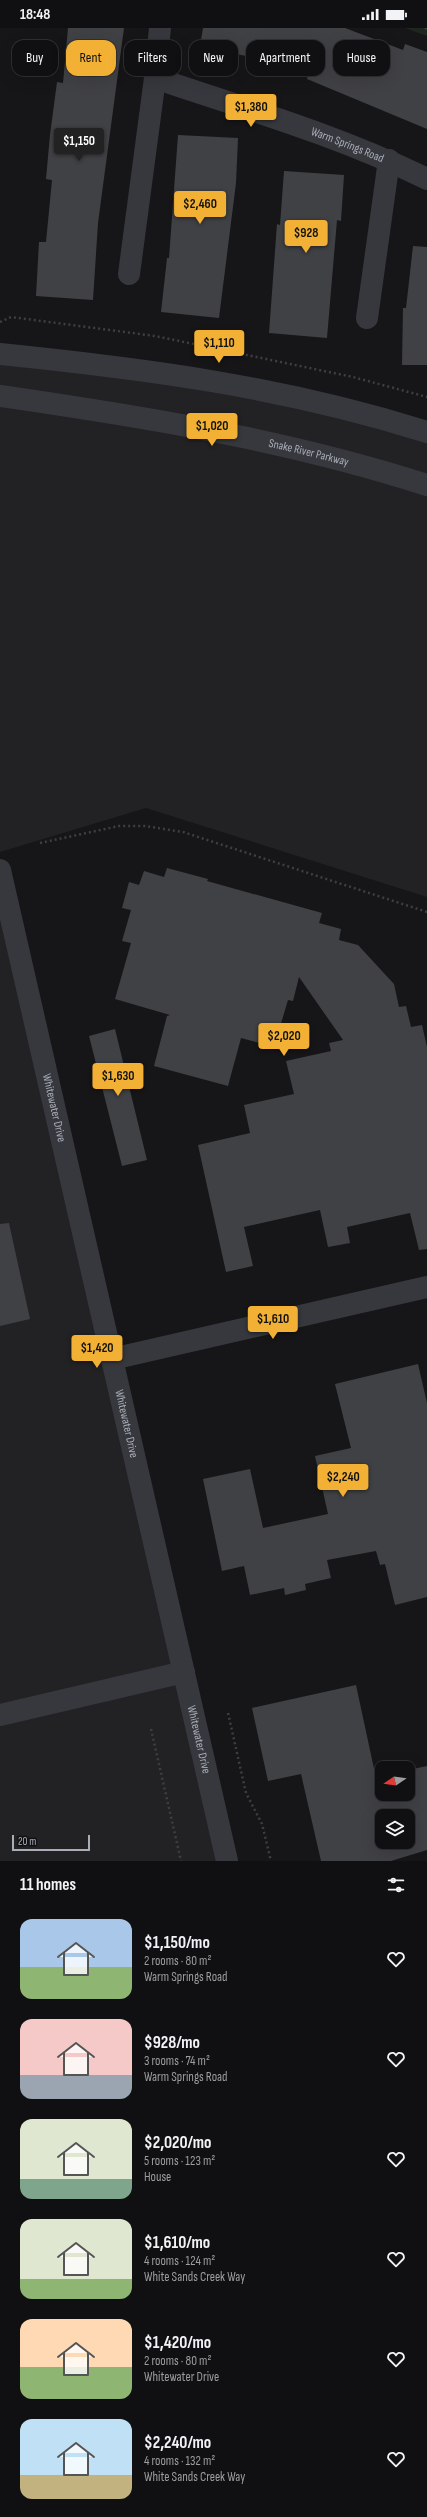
<!DOCTYPE html>
<html lang="en">
<head>
<meta charset="utf-8">
<style>
	:root { --surface:#101012; --page:#19191b; --text:#f1f3f6; --muted:#9c9d9f; --line:#303032; --accent:#f2b134 }
	body { margin:0; font-family:"Sofia Sans Condensed",sans-serif; background:var(--page); color:var(--text); height:100vh; display:flex; flex-direction:column; font-size:15px; white-space:nowrap }
	* { box-sizing:border-box; margin:0 }
	p { font-size:13px; color:var(--muted) }
	.icon { flex:none; width:22px; height:22px; fill:none; stroke:currentColor; stroke-width:2; stroke-linecap:round; stroke-linejoin:round }
	.map { position:relative; height:1833px; overflow:hidden }
	.details { display:flex; flex-direction:column; background:var(--surface); flex:1 }
	.details>* { flex:none }
	.top-card { position:absolute; left:12px; top:12px; width:403px; height:36px; display:flex; gap:8px }
	.needle { width:26px; rotate:257deg }
	.buttons { position:absolute; left:375px; top:1733px; display:grid; gap:8px }
	.buttons a { display:grid; place-items:center; width:40px; height:40px; border-radius:8px; background:var(--surface); box-shadow:0 4px 16px #0002,0 0 0 1px var(--line); font-size:20px }
	.scale { position:absolute; left:12px; bottom:10px; width:78px; box-sizing:border-box; padding-left:4px; border:2px solid #a8adb8; border-top:0; font-size:11px; line-height:14px; white-space:nowrap; color:#a8adb8; -webkit-text-stroke:3px #111113; paint-order:stroke }
	.price { position:absolute; translate:-50% -34px; padding:0 9px; border-radius:4px; background:var(--accent); color:#111; font-size:13px; line-height:26px; filter:drop-shadow(0 1px 2px #0008) }
	.price::after { content:''; position:absolute; left:50%; top:24px; width:12px; height:9px; margin-left:-6px; background:inherit; clip-path:polygon(0 0,100% 0,50% 100%) }
	.price.active { background:#222; color:#fff }
	ul { padding:0; list-style:none }
	li { display:flex; align-items:center; gap:12px; height:100px; padding:0 20px }
	li span { display:grid; place-items:center; flex:none; width:112px; height:80px; border-radius:12px; color:#555 }
	li>.icon { margin-inline-start:auto }
	span .icon { width:48px; height:48px; fill:#fffc; stroke-width:1 }
	li b { font-size:17px }
	h2 { display:flex; justify-content:space-between; align-items:center; height:48px; padding:0 20px; font-size:17px }
	.pill { padding:0 14px; border-radius:12px; background:var(--surface); box-shadow:0 4px 16px #0002,0 0 0 1px var(--line); font-size:14px; line-height:36px }
	.pill.active { background:var(--accent); color:#111 }
	.status { display:flex; justify-content:space-between; align-items:center; height:28px; padding:0 20px; background:var(--surface); direction:ltr }
	.status svg { height:11px; fill:currentColor }
	.map>svg:first-child { display:block }
	.built { fill:#222225 }
	.green { fill:#1e261f }
	.building { fill:#404145; fill-rule:evenodd }
	.lines { fill:none; stroke-linecap:round; stroke-linejoin:round }
	.path { stroke:#3d3f44; stroke-width:2.5; stroke-dasharray:2 3; stroke-linecap:butt }
	.minor { stroke:#37383d; stroke-width:22 }
	.labels { text-anchor:middle; dominant-baseline:central; stroke-width:3.5; stroke-linejoin:round; paint-order:stroke }
	.street-label { font-size:12px; fill:#a8adb8; stroke:#111113 }
</style>
</head>
<body>
<div class="status"><b>18:48</b><svg viewBox="0 0 49 12"><path d="M0 12V9h3v3zM5 12V6h3v6zM10 12V3h3v9zM15 12V0h3v12zM26 1h20v11H26zM47 4h2v5h-2z"/></svg></div>
<div class="map">
<svg width="427" height="1833" viewBox="0 0 427 1833">
	<rect width="100%" height="100%" fill="#161618"/>
	<path class="built" d="M0,326L284,366L427,409V869L146,780L0,824Z
		M0,842L227,1833H0Z"/>
	<path class="green" d="M405,0H427V8Z"/>
	<path class="building" d="M68,0H124L98,195L93,272L36,268L39,214H46L52,152L46,151L50,107L57,54L63,55Z
		M203,0H345L403,22L405,16L427,24V101L307,51L308,47L259,37L260,31L200,18Z
		M178,107L238,110L236,155L219,290L161,284L167,230H169Z
		M284,143L344,147L341,193L337,192L327,310L269,305L277,196L280,197Z
		M413,218L427,219V337H402L403,280H406Z
		M167,840L208,851L207,853L322,885L319,895L341,901L339,912L358,917L394,956L399,979L406,978L411,999L422,997L427,1019V1221L419,1222L410,1185L347,1199L350,1215L328,1219L320,1182L244,1199L253,1238L226,1244L198,1117L250,1105L244,1077L294,1066L286,1033L331,1023L329,1015L343,1012L299,949L293,973L288,972L274,1019L241,1010L228,1058L154,1038L167,988L170,987L115,971L131,915L122,913L131,882L122,880L129,854L139,857L144,843L164,849Z
		M115,1001L147,1132L122,1138L89,1008Z
		M9,1195L30,1291L0,1298V1196Z
		M418,1336L427,1375V1569L395,1577L385,1536L380,1537L376,1523L327,1532L331,1550L305,1556L306,1562L285,1567L284,1560L250,1567L244,1538L222,1543L203,1451L250,1441L263,1500L328,1486L315,1428L351,1420L335,1356Z
		M356,1657L376,1750L382,1748V1766H408V1742L427,1738V1822L391,1833H321L301,1746L268,1753L252,1680ZM382,1788H408V1814H382Z"/>
	<g class="lines">
		<path class="path" d="M425,0L427,1
			M0,294L11,289L155,308L353,349L427,369
			M40,815L119,798H145L183,804L427,884
			M228,1685L246,1765L262,1796L271,1833
			M151,1701L181,1833"/>
		<g class="minor">
			<path id="s1" d="M160,0L155,50C247,81 340,108 427,151"/>
			<path d="M129,246L155,50"/>
			<path d="M367,290L389,132"/>
			<path d="M0,326C147,341 285,359 427,404"/>
			<path id="s2" d="M0,368C145,389 287,412 427,457"/>
			<path id="s3" d="M0,842L227,1833"/>
			<path d="M112,1331L427,1259"/>
			<path d="M0,1687L184,1644"/>
		</g>
	</g>
	<g class="labels">
		<g class="street-label">
			<text stroke="none"><textPath href="#s1" startOffset="254">Warm Springs Road</textPath></text>
			<text stroke="none"><textPath href="#s2" startOffset="314">Snake River Parkway</textPath></text>
			<text stroke="none"><textPath href="#s3" startOffset="244">Whitewater Drive</textPath></text>
			<text stroke="none"><textPath href="#s3" startOffset="568">Whitewater Drive</textPath></text>
			<text stroke="none"><textPath href="#s3" startOffset="892">Whitewater Drive</textPath></text>
		</g>
	</g>
</svg>
<div class="buttons">
<a><svg class="needle" viewBox="-14 -14 28 28"><path d="M0-13l5 13h-10z" fill="#e53935"/><path d="M0 13l5-13h-10z" fill="#9c9d9f"/></svg></a>
<a><svg class="icon" aria-label="layers" viewBox="0 0 24 24"><path d="M12 4l9 5-9 5-9-5zM3 14l9 5 9-5"/></svg></a>
</div>
<div class="scale">20 m</div>
<b class="price" style="left:251px;top:100px">$1,380</b>
<b class="price active" style="left:79px;top:134px">$1,150</b>
<b class="price" style="left:200px;top:197px">$2,460</b>
<b class="price" style="left:306px;top:226px">$928</b>
<b class="price" style="left:219px;top:336px">$1,110</b>
<b class="price" style="left:212px;top:419px">$1,020</b>
<b class="price" style="left:284px;top:1029px">$2,020</b>
<b class="price" style="left:118px;top:1069px">$1,630</b>
<b class="price" style="left:273px;top:1312px">$1,610</b>
<b class="price" style="left:97px;top:1341px">$1,420</b>
<b class="price" style="left:343px;top:1470px">$2,240</b>
<div class="top-card">
<a class="pill">Buy</a>
<a class="pill active">Rent</a>
<a class="pill">Filters</a>
<a class="pill">New</a>
<a class="pill">Apartment</a>
<a class="pill">House</a>
</div>
</div>
<section class="details">
<h2>11 homes<svg class="icon" aria-label="filters" viewBox="0 0 24 24"><path d="M4 7h16M4 17h16"/><circle cx="9" cy="7" r="2"/><circle cx="15" cy="17" r="2"/></svg></h2>
<ul>
<li><span style="background:linear-gradient(#a9c7e8 60%,#8fb573 0)"><svg class="icon" aria-label="home" viewBox="0 0 24 24"><path d="M3 11l9-7 9 7M6 9v11h12V9"/></svg></span><div><b>$1,150/mo</b><p>2 rooms · 80 m²</p><p>Warm Springs Road</p></div><svg class="icon" aria-label="heart" viewBox="0 0 24 24"><path d="M12 20l-8-8c-3-5 5-10 8-4 3-6 11-1 8 4z"/></svg></li>
<li><span style="background:linear-gradient(#f6c9c9 70%,#9aa5b1 0)"><svg class="icon" aria-label="home" viewBox="0 0 24 24"><path d="M3 11l9-7 9 7M6 9v11h12V9"/></svg></span><div><b>$928/mo</b><p>3 rooms · 74 m²</p><p>Warm Springs Road</p></div><svg class="icon" aria-label="heart" viewBox="0 0 24 24"><path d="M12 20l-8-8c-3-5 5-10 8-4 3-6 11-1 8 4z"/></svg></li>
<li><span style="background:linear-gradient(#dfe7d0 75%,#7fa58c 0)"><svg class="icon" aria-label="home" viewBox="0 0 24 24"><path d="M3 11l9-7 9 7M6 9v11h12V9"/></svg></span><div><b>$2,020/mo</b><p>5 rooms · 123 m²</p><p>House</p></div><svg class="icon" aria-label="heart" viewBox="0 0 24 24"><path d="M12 20l-8-8c-3-5 5-10 8-4 3-6 11-1 8 4z"/></svg></li>
<li><span style="background:linear-gradient(#dfe7d0 75%,#8fb573 0)"><svg class="icon" aria-label="home" viewBox="0 0 24 24"><path d="M3 11l9-7 9 7M6 9v11h12V9"/></svg></span><div><b>$1,610/mo</b><p>4 rooms · 124 m²</p><p>White Sands Creek Way</p></div><svg class="icon" aria-label="heart" viewBox="0 0 24 24"><path d="M12 20l-8-8c-3-5 5-10 8-4 3-6 11-1 8 4z"/></svg></li>
<li><span style="background:linear-gradient(#ffd9b3 60%,#8fb573 0)"><svg class="icon" aria-label="home" viewBox="0 0 24 24"><path d="M3 11l9-7 9 7M6 9v11h12V9"/></svg></span><div><b>$1,420/mo</b><p>2 rooms · 80 m²</p><p>Whitewater Drive</p></div><svg class="icon" aria-label="heart" viewBox="0 0 24 24"><path d="M12 20l-8-8c-3-5 5-10 8-4 3-6 11-1 8 4z"/></svg></li>
<li><span style="background:linear-gradient(#bfe0f5 70%,#c2b280 0)"><svg class="icon" aria-label="home" viewBox="0 0 24 24"><path d="M3 11l9-7 9 7M6 9v11h12V9"/></svg></span><div><b>$2,240/mo</b><p>4 rooms · 132 m²</p><p>White Sands Creek Way</p></div><svg class="icon" aria-label="heart" viewBox="0 0 24 24"><path d="M12 20l-8-8c-3-5 5-10 8-4 3-6 11-1 8 4z"/></svg></li>
</ul>
</section>
</body>
</html>
